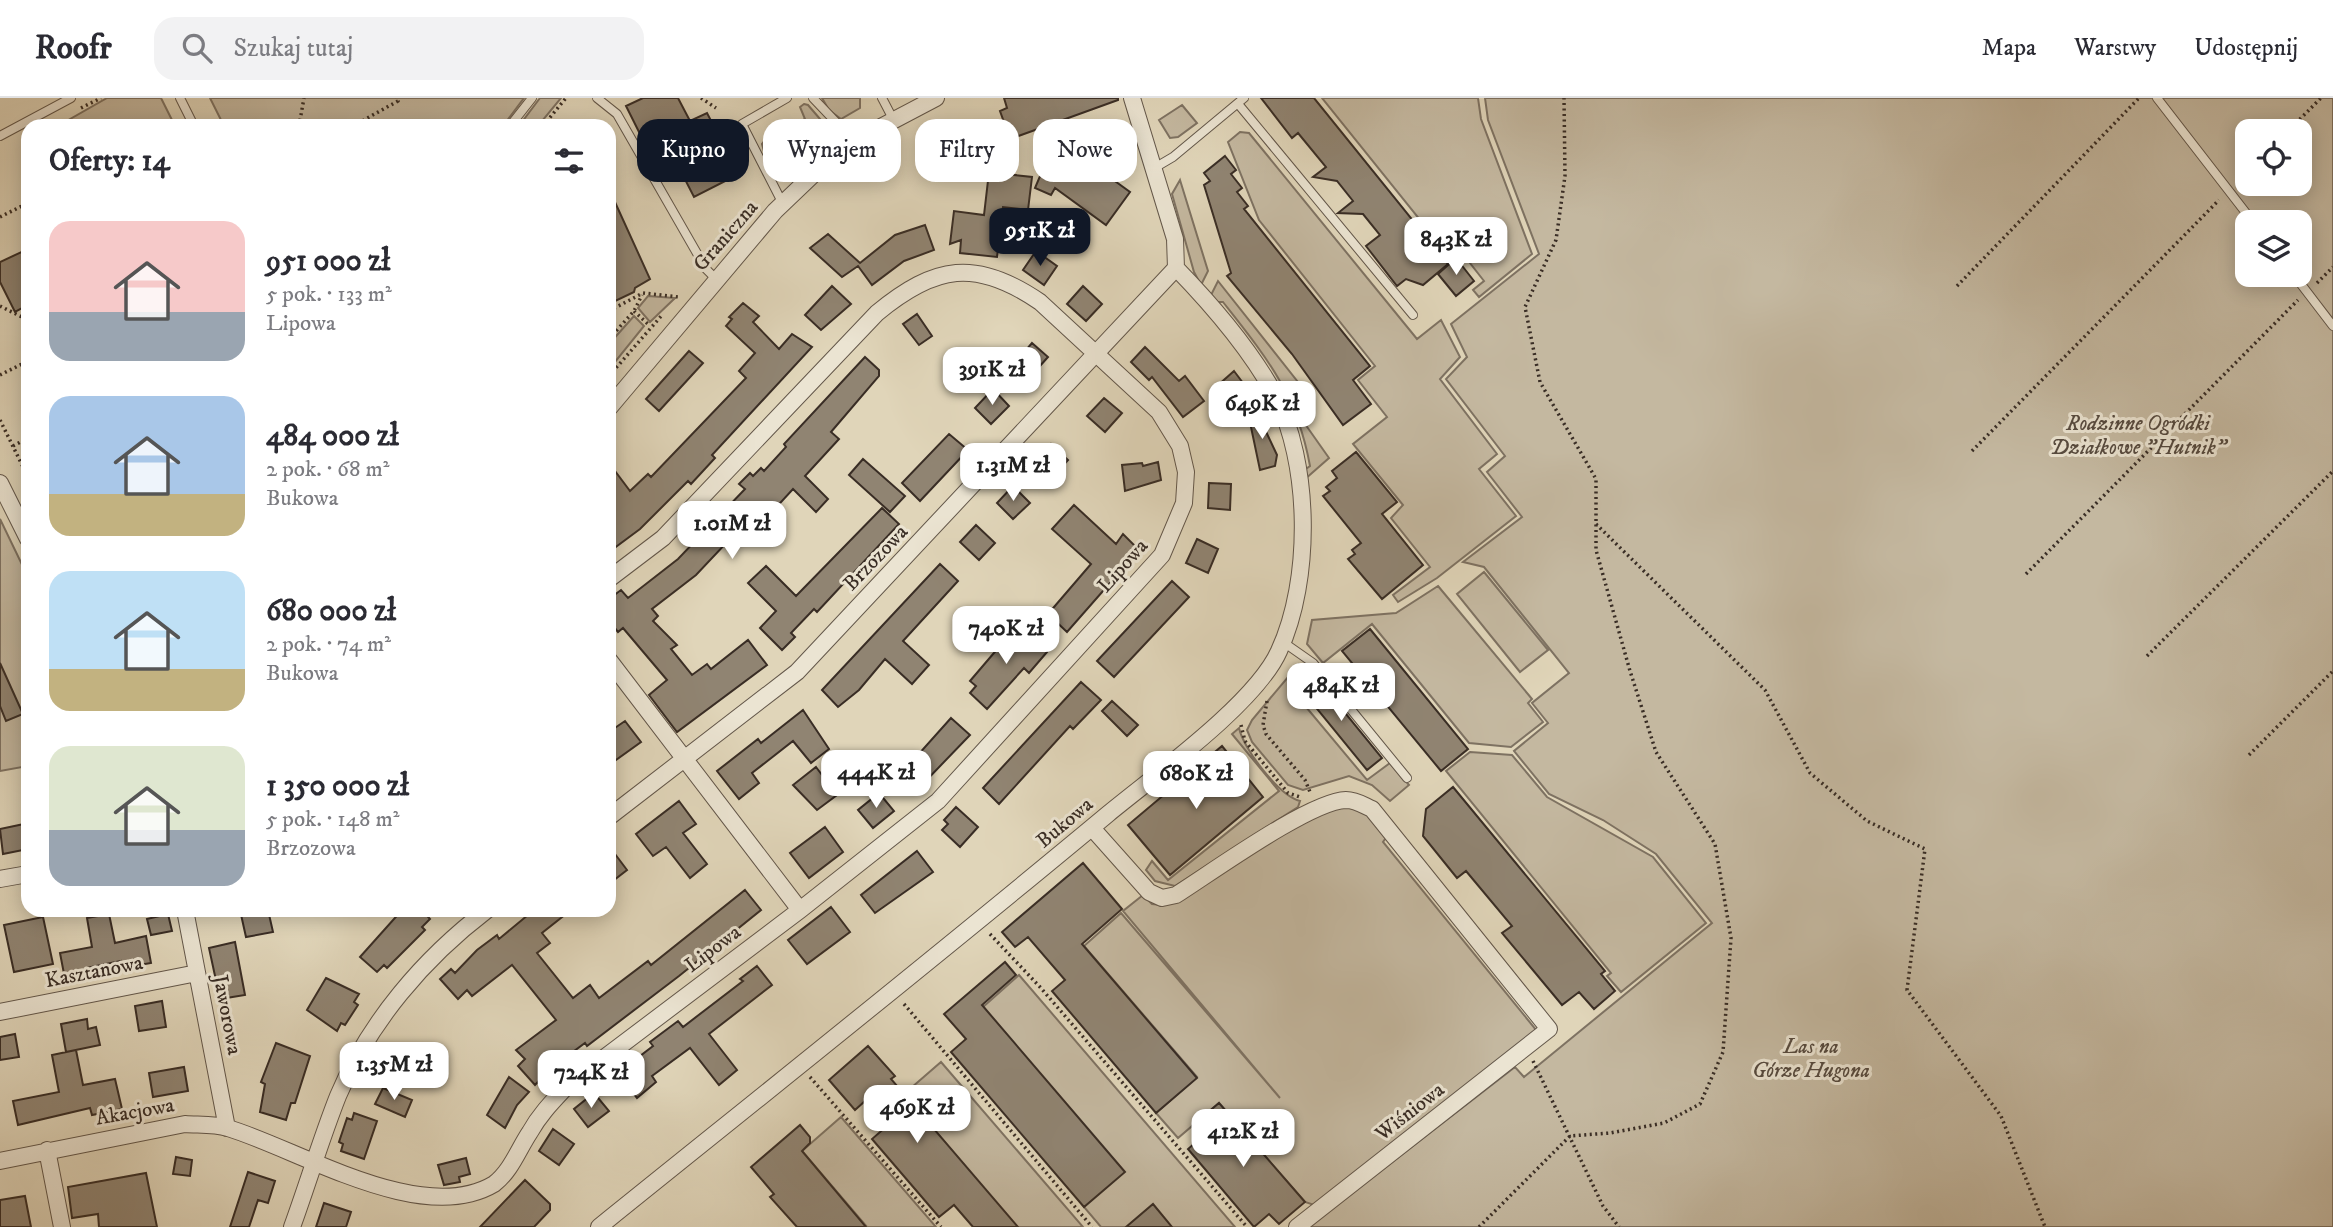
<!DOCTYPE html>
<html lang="pl">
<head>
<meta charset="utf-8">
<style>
	:root { --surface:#fff; --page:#f2f2f3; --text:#2b2b33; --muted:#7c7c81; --line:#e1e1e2; --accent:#111827 }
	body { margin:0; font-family:"IM FELL DW Pica",serif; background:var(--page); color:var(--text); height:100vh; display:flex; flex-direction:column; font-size:26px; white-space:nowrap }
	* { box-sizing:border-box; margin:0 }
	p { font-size:23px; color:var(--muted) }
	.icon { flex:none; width:38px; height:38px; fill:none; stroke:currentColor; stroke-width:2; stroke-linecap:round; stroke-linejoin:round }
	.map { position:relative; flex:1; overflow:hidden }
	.drawer { position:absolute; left:21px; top:21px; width:595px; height:798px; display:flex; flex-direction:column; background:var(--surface); border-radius:21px; box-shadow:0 4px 18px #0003 }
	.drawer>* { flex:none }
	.top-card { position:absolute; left:637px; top:21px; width:665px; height:63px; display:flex; gap:14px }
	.fabs { position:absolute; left:2235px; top:21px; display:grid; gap:14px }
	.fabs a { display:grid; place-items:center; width:77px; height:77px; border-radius:14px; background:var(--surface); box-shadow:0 4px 18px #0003; font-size:35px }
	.price { position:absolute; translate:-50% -60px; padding:0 16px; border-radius:14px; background:#fff; color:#222; font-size:23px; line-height:46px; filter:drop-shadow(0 2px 4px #0008) }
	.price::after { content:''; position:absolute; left:50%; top:42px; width:21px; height:16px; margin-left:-10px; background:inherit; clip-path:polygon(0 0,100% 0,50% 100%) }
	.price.current { background:var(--accent); color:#fff }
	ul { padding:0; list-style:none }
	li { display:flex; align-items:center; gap:21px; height:175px; padding:0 28px }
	li span { display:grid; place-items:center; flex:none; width:196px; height:140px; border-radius:21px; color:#555 }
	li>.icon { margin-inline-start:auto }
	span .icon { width:84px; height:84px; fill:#fffc; stroke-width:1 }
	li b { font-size:30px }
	h2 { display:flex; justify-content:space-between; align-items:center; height:84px; padding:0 28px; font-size:30px }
	.chip { padding:0 24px; border-radius:21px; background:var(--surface); box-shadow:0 4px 18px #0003; font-size:24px; line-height:63px }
	.chip.current { background:var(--accent); color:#fff }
	header { display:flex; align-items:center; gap:42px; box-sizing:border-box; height:98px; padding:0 35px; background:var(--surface); border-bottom:2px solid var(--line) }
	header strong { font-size:33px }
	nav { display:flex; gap:38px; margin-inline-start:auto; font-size:24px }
	.search { width:490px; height:63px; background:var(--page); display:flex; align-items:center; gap:18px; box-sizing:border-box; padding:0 24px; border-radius:21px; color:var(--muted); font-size:26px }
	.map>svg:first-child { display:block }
	.green { fill:#c4b8a0; stroke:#7e7262; stroke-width:2; fill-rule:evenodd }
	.building { fill:#908472; stroke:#392d25; stroke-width:2 }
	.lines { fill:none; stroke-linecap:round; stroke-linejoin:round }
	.service-casing { stroke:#63574a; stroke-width:10 }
	.minor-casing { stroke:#63574a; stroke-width:18 }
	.path { stroke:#392d25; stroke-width:3.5; stroke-dasharray:2 3.5; stroke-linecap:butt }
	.service { stroke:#ebe4d2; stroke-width:8 }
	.minor { stroke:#ebe4d2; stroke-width:16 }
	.labels { text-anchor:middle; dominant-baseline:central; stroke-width:6; stroke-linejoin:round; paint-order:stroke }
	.street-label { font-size:21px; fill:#392d25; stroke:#ebe4d2 }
	.park-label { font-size:21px; font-style:italic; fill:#55493e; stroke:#ebe4d2 }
</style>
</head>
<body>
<header>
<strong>Roofr</strong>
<div class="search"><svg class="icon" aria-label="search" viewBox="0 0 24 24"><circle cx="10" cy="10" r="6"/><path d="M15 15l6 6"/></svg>Szukaj tutaj</div>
<nav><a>Mapa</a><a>Warstwy</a><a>Udostępnij</a></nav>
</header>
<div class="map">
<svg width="2333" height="1129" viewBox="0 0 2333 1129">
	<rect width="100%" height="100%" fill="#e0d5b9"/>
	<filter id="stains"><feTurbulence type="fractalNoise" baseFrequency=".00286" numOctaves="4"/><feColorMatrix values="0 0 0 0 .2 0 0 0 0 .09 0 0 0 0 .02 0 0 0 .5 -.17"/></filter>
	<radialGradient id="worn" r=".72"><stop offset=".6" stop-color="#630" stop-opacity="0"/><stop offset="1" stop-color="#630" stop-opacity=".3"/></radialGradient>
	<path class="green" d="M107,0H161L175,28H126L124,25L118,28H58Z
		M210,0H524L503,28H224Z
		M540,0H561L538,28H519Z
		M822,0H860V10L841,21L829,12Z
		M1322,0H1478L1481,21L1532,156L1479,199L1473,192L1484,183L1459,151L1449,158Z
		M1485,0H2333V1129H1308L1515,969L1524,979L1712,825L1656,756L1603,722L1549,696L1514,653L1548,625L1532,605L1569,575L1484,469L1463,464L1522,419L1487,374L1505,358L1446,281L1467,259L1451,226L1539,156L1488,22ZM2247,33H2300V86H2247ZM2247,124H2300V177H2247Z
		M804,6L808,7L832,35L781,82L765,57L762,46L765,42L805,21L800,9Z
		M1182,7L1197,25L1178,39L1170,40L1159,22Z
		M1240,34L1249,35L1417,241L1441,222L1460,259L1440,281L1497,356L1479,371L1516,418L1437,480L1398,504L1393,497L1430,469L1391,420L1403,407L1353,346L1387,319L1358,282L1375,268L1259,122L1228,44Z
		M1180,82L1208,173L1201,187L1194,174L1172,96Z
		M1218,183L1313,303L1298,316L1329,360L1304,382L1303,373L1310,368C1297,296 1267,260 1223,204H1214L1210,199Z
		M648,198L675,200L650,224L638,210Z
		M634,218L644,228L615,264L609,263V246Z
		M0,421L28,479V668L0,673Z
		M1484,474L1548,552L1520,574L1457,496Z
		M1438,488L1532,601L1528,605L1543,624L1511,649L1469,645L1372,526L1323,565L1307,546L1312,522L1396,515Z
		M1299,566L1311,573L1291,591L1367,682L1390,665L1409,687L1390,703L1372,687L1349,678L1303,692L1288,687L1252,644L1247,632L1252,622Z
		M1239,630C1243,650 1279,698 1300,703L1298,709L1175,788L1155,783L1146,772L1152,763L1168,782L1279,693L1232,636Z
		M1470,654L1512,657L1547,699L1653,759L1706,825L1621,894L1607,878L1611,875L1446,673Z
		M1344,707L1368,715L1388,737L1383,744L1537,933L1314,1107L1305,1104L1219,1005L1178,1040L1156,1015L1197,979L1084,848L1121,815L1280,1000L1123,813L1143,797L1152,806L1162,807L1310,719Z
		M1019,877L1235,1129H1101L1084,1109L983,909Z
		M941,964L1083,1129H1016L904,996Z
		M841,1019L936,1129H867L802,1053Z"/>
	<path class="building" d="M643,0H678L690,23L707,15L739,76L694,99L670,52L652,60L626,8Z
		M1004,0H1118V2L1010,41L1000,13L1007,10Z
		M1261,0H1314L1448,166L1423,187L1406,181L1397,188L1366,148L1380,137L1363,116L1338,115L1353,103L1337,83L1313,79L1326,69L1298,35L1292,40Z
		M1225,58L1236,72L1231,76L1242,90L1237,94L1248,108L1244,111L1370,268L1353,282L1371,306L1343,327L1292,256L1227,178L1231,175L1204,87L1210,83L1204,75Z
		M1083,60L1130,94L1106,127L1055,90L1051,97L1035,90L1046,64L1068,73L1077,62Z
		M989,74L1032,79L1028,112L1003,109L997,159L960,155L961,142L950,146L954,113L984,117Z
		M609,91L650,181L635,190L634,194L609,206Z
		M925,127L934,152L904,163L872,187L858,168L842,179L810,150L828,136L860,165L895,137Z
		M28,151V207L15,214L0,184V164Z
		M1036,153L1057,168L1044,187L1023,172Z
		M1456,160L1474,183L1456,198L1438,176Z
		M832,188L851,206L821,232L805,217Z
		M1083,188L1102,206L1086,223L1067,206Z
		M743,205L759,218L753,224L779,251L792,236L812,249L712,357L715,360L691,386L688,383L640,431L609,454V365L630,393L648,376L651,379L746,280L739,273L755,255L726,228L732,221L729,219Z
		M917,216L932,238L919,247L903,226Z
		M1032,245L1048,259L1030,279L1015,265Z
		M1145,249L1179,283L1185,278L1204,303L1183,319L1152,279L1149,282L1131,264Z
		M689,253L703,265L659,313L646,301Z
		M865,259L879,272V278L831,334L839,341L805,378L828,401L816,414L793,391L771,415L762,407L696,477L652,511L658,518L653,523L677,547L671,551L692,577L707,566L711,571L748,542L767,567L677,634L649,597L667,582L623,530L618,534L609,523V501L621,492L628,500L678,461L745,391L739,386L750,375L753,378L761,370L764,373L786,349L784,346Z
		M1234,273L1246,289L1243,291L1249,303L1231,313L1216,289Z
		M993,291L1009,308L991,326L975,310Z
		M1104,300L1122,315L1105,334L1087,318Z
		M1254,308L1277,357L1275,368L1260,372L1247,310Z
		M949,336L968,352L920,403L902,385Z
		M1051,346L1068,362L1049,383L1033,365Z
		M1356,354L1397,404L1382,416L1423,467L1382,501L1348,461L1355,456L1352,452L1361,445L1323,398L1330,393L1326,389L1337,380L1332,373Z
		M863,361L905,398L890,414L849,377Z
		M1158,364L1161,382L1125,393L1122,367L1142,365L1143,368Z
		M1209,385L1231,386L1230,412L1208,410Z
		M1013,388L1030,405L1013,421L997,405Z
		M1074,407L1116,446L1123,436L1139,452L1067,534L1048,516L1091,466L1052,431Z
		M882,410L899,426L817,514L814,511L791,535L795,539L782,552L760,530L776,513L748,485L766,468L796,498Z
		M976,427L995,445L979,462L960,444Z
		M1197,441L1218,451L1208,475L1186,465Z
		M940,466L958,483L903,543L929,567L912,586L885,561L859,592L838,609L822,592Z
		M1172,483L1189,499L1114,579L1097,563Z
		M1017,528L1047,554L1029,575L1024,570L987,611L970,595L976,588L970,583Z
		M1370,531L1468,651L1441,673L1342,553Z
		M0,565L23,616L6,623L0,608Z
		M1315,578L1382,660L1367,672L1300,590Z
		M1081,584L1101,602L1073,631L1070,628L999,706L983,690Z
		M1112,603L1138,627L1127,638L1102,613Z
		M803,612L829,651L811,665L793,643L752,675L759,685L739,701L717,673L758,641L761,645Z
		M951,620L970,637L917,692L900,677Z
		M625,623L641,644L609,667V634Z
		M1222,648L1263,699L1170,777L1128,727Z
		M816,669L837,697L817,712L793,687Z
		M1453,689L1605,873L1601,876L1615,893L1594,911L1579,894L1562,907L1502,835L1512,828L1466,773L1457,780L1423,738L1426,711Z
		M879,695L894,713L873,730L858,712Z
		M679,703L696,726L683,735L707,766L690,780L666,749L653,758L636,736Z
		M956,709L978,729L960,749L942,732L948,726L944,722Z
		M24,726L28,751L3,756L0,731Z
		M825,729L843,754L809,780L790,755Z
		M609,748L627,772L609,786Z
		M917,753L933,774L875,815L861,797Z
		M1083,765L1122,811L1082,846L1197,980L1156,1015L1052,893L1065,882L1028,839L1015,849L1002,834Z
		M745,792L761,812L679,878L587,948L585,945L550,971L535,987L518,968L525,961L516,952L556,922L512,867L472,898L467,892L458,901L440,881L451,871L455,875L477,852L497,837L499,841L534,812H571L542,835L550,845L537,855L573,900L590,887L599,900L648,863L651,867Z
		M831,809L850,834L807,866L788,842Z
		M240,812H268L273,834L246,839Z
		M402,812H422L430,821L422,829L425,832L387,870L384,867L377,874L360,859Z
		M109,816L115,845L146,838L151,865L122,870L121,863L86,870L87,877L65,881L60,855L92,849L87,820Z
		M168,816L172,833L151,837L147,821Z
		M43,819L53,866L14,874L4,827Z
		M235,844L245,897L220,901L209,850Z
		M1005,864L1016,877L982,907L1125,1074L1084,1109L951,954L966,941L944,916Z
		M757,868L772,887L709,936L737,972L719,987L690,950L652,978L656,984L637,1000L618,975L653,948L650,944L678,923L683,929L743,883L740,881Z
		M326,880L359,896L354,904L358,907L345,927L341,925L337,933L307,912Z
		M162,903L166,929L139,933L135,908Z
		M87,921L88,931L96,929L100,947L66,954L61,926Z
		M15,936L19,959L0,962V939Z
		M276,945L310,958L295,1005H291L286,1022L260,1014L265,986L261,984Z
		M868,948L895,978L891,981L1018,1129H973L954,1107L939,1119L872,1041L887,1028L865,1003L855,1012L829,982Z
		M76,952L83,987L115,981L122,1011L92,1017L90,1010L18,1027L13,1003L59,994L52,957Z
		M386,956L405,967L392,990L373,980Z
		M184,969L188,993L153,999L149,975Z
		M509,979L529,994L517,1007L505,1030L487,1017Z
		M383,990L412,1002L405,1019L375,1006Z
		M594,995L609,1013L588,1029L574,1011Z
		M1219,1005L1305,1104L1279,1126L1269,1116L1254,1129L1188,1051L1203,1038L1193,1027Z
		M354,1015L377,1023L364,1061L341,1053L343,1046L339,1044L347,1020L352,1022Z
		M800,1027L810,1039V1045L802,1053L866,1129H797L770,1099L774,1096L751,1069Z
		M553,1031L574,1046L559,1067L539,1053Z
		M176,1059L192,1062L190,1078L173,1076Z
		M466,1060L470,1076L459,1079L460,1084L444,1087L438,1067Z
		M248,1074L275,1083L268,1105L258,1102L249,1129H230Z
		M146,1075L157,1129H99L98,1116L72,1120L68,1089Z
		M525,1082L550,1106V1112L534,1129H480Z
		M25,1098L31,1129H0V1102Z
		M324,1105L351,1114L346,1129H316Z
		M1153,1106L1172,1129H1126Z"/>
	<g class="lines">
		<g class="service-casing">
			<path id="service" d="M180,0L194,28
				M597,0L617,16L706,171L716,181
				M813,0L853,42
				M882,0L893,21
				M2157,0L2253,124
				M1239,7L1413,217
				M510,28L532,0
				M0,38L71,0
				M1156,69L1173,59L1244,0
				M783,106L742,26L787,0
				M2294,177L2333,228
				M1283,544L1313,565L1407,680"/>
		</g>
		<g class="minor-casing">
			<path id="minor" d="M1132,0L1175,141L1176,170
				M609,310L775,113L841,50L936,0
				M0,385L28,441
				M609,562L800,812
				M609,719L797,574L1176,170
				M1092,730L1149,794L1162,800L1176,797C1211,775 1310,703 1346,702C1356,702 1363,707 1372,711L1549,931L1297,1129
				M0,781L28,776
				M185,812L227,1030
				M0,914L197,875
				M47,1052L62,1129
				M0,1063L185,1026C199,1027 215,1026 228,1030C300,1052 422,1129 494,1086C511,1073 518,1052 530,1034C540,1016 553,1003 567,988L800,812L938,703L1162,457L1184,405L1186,374L1180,348L1159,314L1040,204C976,160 935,167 877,215L663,440L609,481
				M292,1129C308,1085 321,1041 338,998C369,924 424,860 487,812
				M599,1129C769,992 940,856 1108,716C1154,678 1256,605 1279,553C1312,482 1311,364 1274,295C1249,250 1212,207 1176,170"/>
		</g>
		<path class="path" d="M701,0L716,10
			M81,10L101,0
			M299,28L304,0
			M353,28L398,3L396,0
			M543,28L566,0
			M2288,33L2321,0
			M2237,85L2247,75
			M0,119L28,105
			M2317,185L2333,169
			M1957,188L2139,0
			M0,208L24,220L28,228
			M609,213L643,195L679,199
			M634,213L650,228
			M609,241L634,213L642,197
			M0,277L28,263
			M609,278L663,216
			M0,322L28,379
			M13,348L28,340
			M1972,353L2219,102
			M1596,426L1765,592L1810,675L1867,723L1925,751L1907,892L2001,1018L2045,1129
			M2026,476L2298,202
			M2147,558L2333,373
			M1267,603L1263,627L1266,636L1305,682L1310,694
			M1241,627L1245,643L1288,695L1300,699
			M2249,657L2333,573
			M990,836L1040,889L1247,1129
			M904,906L1092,1129
			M1533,963L1603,1108L1619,1129
			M810,979L941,1129
			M1479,1129L1570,1038L1610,1035L1664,1025L1700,1006L1723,954L1731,840L1715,746L1656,654L1630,573L1596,452V381L1540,284L1525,209L1556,142L1565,78L1564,0"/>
		<use href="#service" class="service"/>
		<use href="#minor" class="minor"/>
	</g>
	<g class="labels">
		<g class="street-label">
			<text transform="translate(726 138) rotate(-49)">Graniczna</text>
			<text transform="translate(876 460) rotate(-46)">Brzozowa</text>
			<text transform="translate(1123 468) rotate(-48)">Lipowa</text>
			<text transform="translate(1065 725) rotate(-40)">Bukowa</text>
			<text transform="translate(713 851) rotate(-37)">Lipowa</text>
			<text transform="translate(94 874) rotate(-11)">Kasztanowa</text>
			<text transform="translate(227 917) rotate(79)">Jaworowa</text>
			<text transform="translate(135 1014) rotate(-10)">Akacjowa</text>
			<text transform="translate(1410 1014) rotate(-38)">Wiśniowa</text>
		</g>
		<g class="park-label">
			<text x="2138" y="326">Rodzinne Ogródki<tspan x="2138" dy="24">Działkowe "Hutnik"</tspan></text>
			<text x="1811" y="949">Las na<tspan x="1811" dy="24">Górze Hugona</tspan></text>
		</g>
	</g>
	<rect width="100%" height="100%" filter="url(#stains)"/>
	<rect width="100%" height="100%" fill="url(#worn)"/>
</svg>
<div class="fabs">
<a><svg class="icon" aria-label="locate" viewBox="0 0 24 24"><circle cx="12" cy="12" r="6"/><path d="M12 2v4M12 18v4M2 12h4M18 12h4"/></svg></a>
<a><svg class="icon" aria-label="layers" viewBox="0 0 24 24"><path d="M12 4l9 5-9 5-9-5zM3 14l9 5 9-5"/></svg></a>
</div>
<b class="price current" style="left:1040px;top:170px">951K zł</b>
<b class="price" style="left:1456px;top:179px">843K zł</b>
<b class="price" style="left:992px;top:309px">391K zł</b>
<b class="price" style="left:1262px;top:343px">649K zł</b>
<b class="price" style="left:1013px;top:405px">1.31M zł</b>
<b class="price" style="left:732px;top:463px">1.01M zł</b>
<b class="price" style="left:1006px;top:568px">740K zł</b>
<b class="price" style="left:1341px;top:625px">484K zł</b>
<b class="price" style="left:876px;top:712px">444K zł</b>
<b class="price" style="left:1196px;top:713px">680K zł</b>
<b class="price" style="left:394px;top:1004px">1.35M zł</b>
<b class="price" style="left:591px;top:1012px">724K zł</b>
<b class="price" style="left:917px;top:1047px">469K zł</b>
<b class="price" style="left:1243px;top:1071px">412K zł</b>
<div class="top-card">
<a class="chip current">Kupno</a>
<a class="chip">Wynajem</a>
<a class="chip">Filtry</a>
<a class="chip">Nowe</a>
</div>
<section class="drawer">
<h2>Oferty: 14<svg class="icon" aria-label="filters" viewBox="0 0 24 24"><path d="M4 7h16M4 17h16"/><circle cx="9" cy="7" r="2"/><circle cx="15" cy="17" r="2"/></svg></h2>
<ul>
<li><span style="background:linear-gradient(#f6c9c9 65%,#9aa5b1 0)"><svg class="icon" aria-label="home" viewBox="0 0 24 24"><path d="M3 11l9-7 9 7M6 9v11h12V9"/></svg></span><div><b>951 000 zł</b><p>5 pok. · 133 m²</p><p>Lipowa</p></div></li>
<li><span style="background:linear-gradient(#a9c7e8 70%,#c2b280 0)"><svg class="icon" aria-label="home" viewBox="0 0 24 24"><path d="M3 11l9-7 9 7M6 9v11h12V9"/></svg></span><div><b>484 000 zł</b><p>2 pok. · 68 m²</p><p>Bukowa</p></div></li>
<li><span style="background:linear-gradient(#bfe0f5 70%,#c2b280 0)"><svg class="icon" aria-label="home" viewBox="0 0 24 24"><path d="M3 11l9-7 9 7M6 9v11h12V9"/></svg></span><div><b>680 000 zł</b><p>2 pok. · 74 m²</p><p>Bukowa</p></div></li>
<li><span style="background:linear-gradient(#dfe7d0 60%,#9aa5b1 0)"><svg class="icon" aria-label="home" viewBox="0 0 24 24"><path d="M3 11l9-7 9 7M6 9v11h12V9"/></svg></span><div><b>1 350 000 zł</b><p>5 pok. · 148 m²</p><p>Brzozowa</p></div></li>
</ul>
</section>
</div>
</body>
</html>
